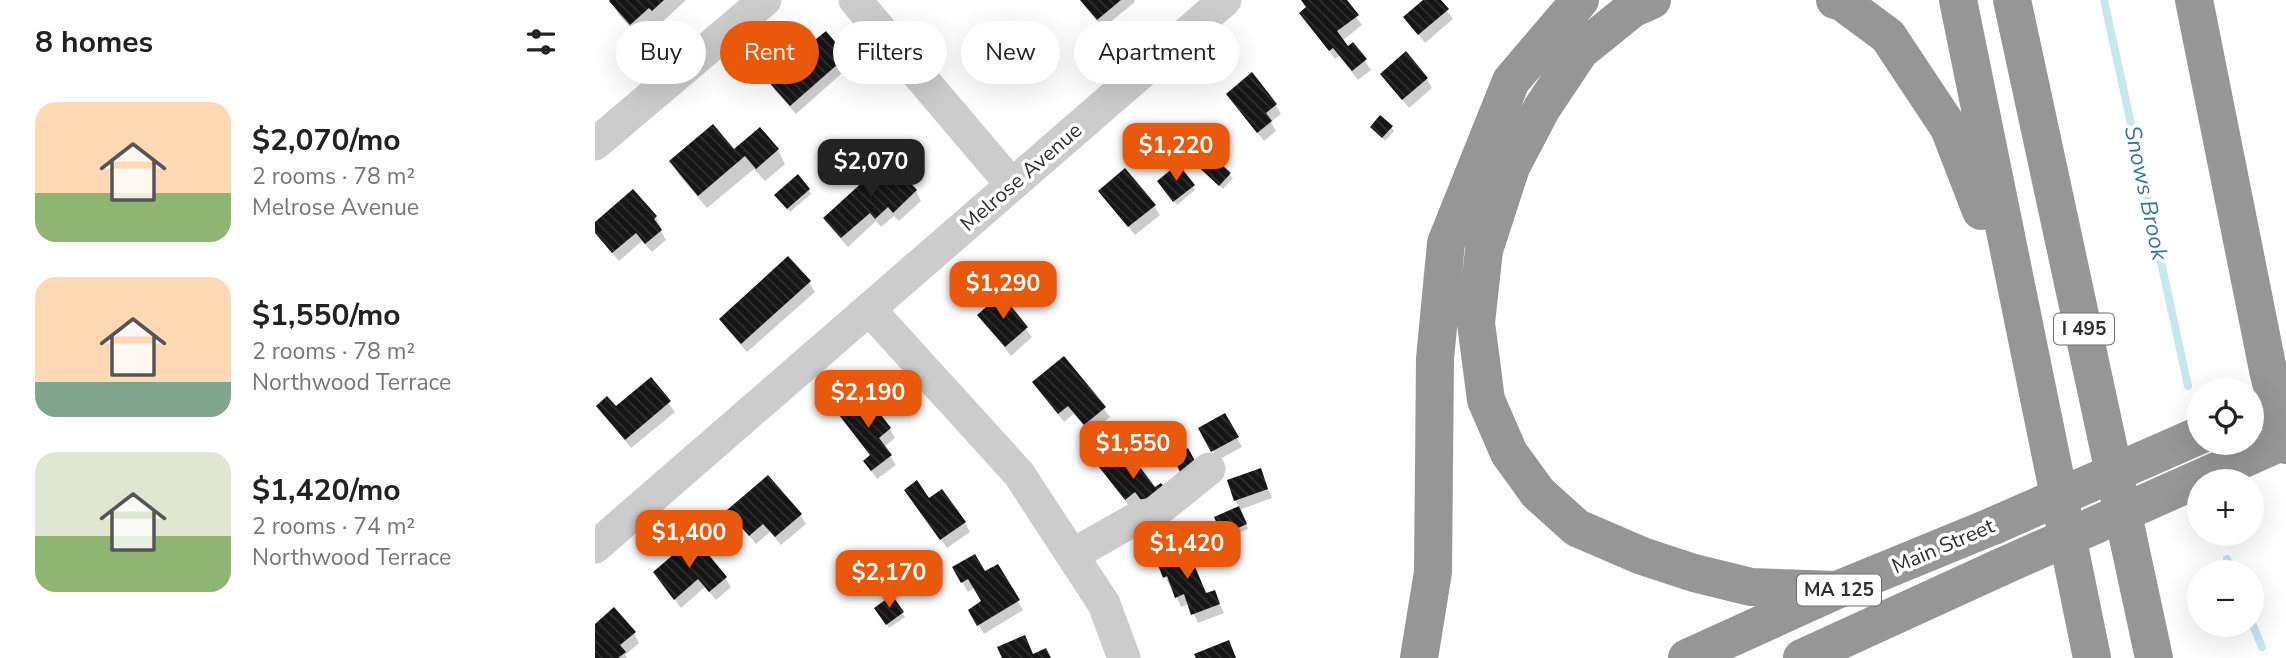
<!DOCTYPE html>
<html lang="en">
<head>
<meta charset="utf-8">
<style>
	:root { --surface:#fff; --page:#f2f2f2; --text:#222; --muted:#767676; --accent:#ea580c }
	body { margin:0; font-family:"Nunito Sans",sans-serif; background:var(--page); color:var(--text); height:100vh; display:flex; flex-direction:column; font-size:26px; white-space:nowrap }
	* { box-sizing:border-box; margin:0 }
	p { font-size:23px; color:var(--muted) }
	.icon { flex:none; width:38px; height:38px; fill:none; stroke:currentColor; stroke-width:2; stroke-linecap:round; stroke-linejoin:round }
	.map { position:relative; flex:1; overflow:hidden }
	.sheet { display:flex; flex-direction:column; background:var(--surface); width:595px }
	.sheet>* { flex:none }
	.banner { position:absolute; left:21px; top:21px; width:665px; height:63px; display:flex; gap:14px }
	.fabs { position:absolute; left:1592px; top:378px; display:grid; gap:14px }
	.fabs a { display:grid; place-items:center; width:77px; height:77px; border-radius:50%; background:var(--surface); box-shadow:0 7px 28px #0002; font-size:35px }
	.price { position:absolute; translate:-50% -60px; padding:0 16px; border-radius:14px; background:var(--accent); color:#fff; font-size:23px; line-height:46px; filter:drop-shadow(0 2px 4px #0008) }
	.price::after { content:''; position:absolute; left:50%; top:42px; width:21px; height:16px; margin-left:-10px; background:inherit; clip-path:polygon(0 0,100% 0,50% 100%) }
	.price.current { background:#222; color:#fff }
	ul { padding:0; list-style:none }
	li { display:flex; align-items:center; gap:21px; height:175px; padding:0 35px }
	li span { display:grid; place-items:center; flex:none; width:196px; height:140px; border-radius:21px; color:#555 }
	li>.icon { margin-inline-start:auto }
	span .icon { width:84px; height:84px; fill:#fffc; stroke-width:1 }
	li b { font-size:30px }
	h2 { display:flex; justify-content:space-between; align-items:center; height:84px; padding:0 35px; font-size:30px }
	.pill { padding:0 24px; border-radius:32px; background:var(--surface); box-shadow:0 7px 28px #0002; font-size:24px; line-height:63px }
	.pill.current { background:var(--accent); color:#fff }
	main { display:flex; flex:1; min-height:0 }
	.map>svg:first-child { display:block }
	.shadow { fill:#0003 }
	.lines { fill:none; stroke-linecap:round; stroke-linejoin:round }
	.stream { stroke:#c7e6ee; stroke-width:8 }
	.building { fill:url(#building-back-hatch) }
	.minor { stroke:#ccc; stroke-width:33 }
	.highway { stroke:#969696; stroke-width:38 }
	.highway-bridge { stroke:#969696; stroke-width:38 }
	.labels { text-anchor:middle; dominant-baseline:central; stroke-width:7; stroke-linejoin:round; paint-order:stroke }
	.shield { fill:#fff; stroke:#6d6d6d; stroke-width:2 }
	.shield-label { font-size:19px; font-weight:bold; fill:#2f2f2f }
	.street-label { font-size:21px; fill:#2f2f2f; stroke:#fff }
	.water-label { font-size:23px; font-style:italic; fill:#367c8f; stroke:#fff }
</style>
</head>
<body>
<main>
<section class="sheet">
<h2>8 homes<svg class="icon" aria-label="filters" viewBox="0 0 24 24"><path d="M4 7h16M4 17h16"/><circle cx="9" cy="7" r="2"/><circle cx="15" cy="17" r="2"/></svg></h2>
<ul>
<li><span style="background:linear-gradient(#ffd9b3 65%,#8fb573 0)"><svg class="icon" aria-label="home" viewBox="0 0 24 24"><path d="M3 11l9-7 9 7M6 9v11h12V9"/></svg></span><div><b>$2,070/mo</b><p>2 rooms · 78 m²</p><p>Melrose Avenue</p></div></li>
<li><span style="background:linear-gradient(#ffd9b3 75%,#7fa58c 0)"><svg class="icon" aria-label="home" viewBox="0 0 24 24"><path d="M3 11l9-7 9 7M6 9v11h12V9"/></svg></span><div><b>$1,550/mo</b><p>2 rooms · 78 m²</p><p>Northwood Terrace</p></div></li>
<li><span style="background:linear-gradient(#dfe7d0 60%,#8fb573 0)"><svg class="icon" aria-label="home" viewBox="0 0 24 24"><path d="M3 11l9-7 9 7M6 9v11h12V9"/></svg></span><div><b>$1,420/mo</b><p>2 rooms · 74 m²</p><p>Northwood Terrace</p></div></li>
</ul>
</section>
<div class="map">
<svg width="1691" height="658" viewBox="0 0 1691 658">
	<defs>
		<pattern id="building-back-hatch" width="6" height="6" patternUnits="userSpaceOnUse" patternTransform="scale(1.75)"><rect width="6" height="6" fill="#161616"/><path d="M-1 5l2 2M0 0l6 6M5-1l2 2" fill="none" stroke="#303030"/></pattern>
	</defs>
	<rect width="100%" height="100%" fill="#fff"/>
	<path class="shadow" d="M18,0H91L65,24L62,21L44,37L24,15L16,2Z
		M485,0H539L540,2L508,28Z
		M707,0H749L767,25L747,41L752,48L758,44L776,70L763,80L744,56L740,59L706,13L712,8Z
		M831,0H844L858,19L830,43L810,17Z
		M250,57L255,66L201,114L179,89L174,80Z
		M787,74L832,79L837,88L814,108Z
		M639,103L681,105L686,114L676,122L681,131L669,141Z
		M777,127H796L799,131L790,141Z
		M183,150L190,164L170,181L159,169L112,208L84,175L77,162L139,151Z
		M608,150L638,178L628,189L598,161Z
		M293,161L321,191L326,201L304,221L299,216L286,227L281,221L253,247L236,228L230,219Z
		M566,185L598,186L600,190L582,205Z
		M214,190L216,194L195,212L184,199Z
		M505,191L559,206L565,215L540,235Z
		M61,217L66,227L64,228L71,240L57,252L47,241L24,261L0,232V224Z
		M214,282L220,292L152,352L131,328L126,319Z
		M406,297L437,337L416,356L385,315Z
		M469,358L515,417L495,433L479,414L469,422L439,383Z
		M56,380L80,412L36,448L3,406L21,409Z
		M629,415L647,447L623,460L605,428Z
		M246,416L295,429L300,438L289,447L301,465L282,479L270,462L276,457Z
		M526,453L561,520L536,508L512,477Z
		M665,470L677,498L644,510L653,529L631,538L622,518L645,508L640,500Z
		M317,499L334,501L370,523L375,532L352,548Z
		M134,510L205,515L211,524L186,545L175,532L161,544Z
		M592,550L612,594L619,592L629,613L603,623L594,604L586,607L577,586H575L570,577Z
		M402,566L428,610L389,634L375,610L389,602L380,587L373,592L359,568L389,574Z
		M60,573L130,578L136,587L121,600L110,587L86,608Z
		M297,598L310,617L294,628L281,608Z
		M0,626L39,633L44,643L30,655L32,658H0Z"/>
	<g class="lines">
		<path class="stream" d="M1509,0L1593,386
			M1632,559L1637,572
			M1657,623L1667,647"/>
	</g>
	<path class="building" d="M15,0H69L57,11L54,8L35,25L14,1Z
		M485,0H526L502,20Z
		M706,0H752L764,15L742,31L753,46L758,42L772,59L757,71L738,48L734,51L704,13L711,7Z
		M828,0H846L854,9L823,35L808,17Z
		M231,31L252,56L195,106L171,79Z
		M811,51L833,78L807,100L785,74Z
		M657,72L682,104L671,113L677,121L662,133L631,94Z
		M785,115L798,126L787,138L775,127Z
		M118,124L139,149L165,127L184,149L161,169L150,156L103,196L74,161Z
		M607,147L636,173L624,186L596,160Z
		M293,159L322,190L298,213L293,207L280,219L275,213L246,238L228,218Z
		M583,164L600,185L578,202L562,181Z
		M530,168L561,205L533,227L503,191Z
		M203,174L215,189L192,209L179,195Z
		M38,189L62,216L59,219L67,230L50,244L41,233L17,253L0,233V222Z
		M193,256L216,281L146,344L124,319Z
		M406,294L433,327L410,347L382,315Z
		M469,356L511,407L489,425L473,406L463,414L437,382Z
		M56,377L76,401L30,440L1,406L12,396L21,406Z
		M270,394L296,428L284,438L297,455L276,471L268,461L275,455L244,415Z
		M630,413L644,437L616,452L603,428Z
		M593,448L605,470L588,478L577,456Z
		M526,451L531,457L535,454L560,487L566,483L576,495L555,512L540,492L530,500L504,467Z
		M666,468L673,489L639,501L632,480Z
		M173,475L207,514L180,537L168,524L154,536L132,510Z
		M322,480L334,498L347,489L371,522L345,540L309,490Z
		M644,506L652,524L627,535L619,517Z
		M99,537L132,577L114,592L103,579L79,600L58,572Z
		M592,548L611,593L620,590L625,604L596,615L589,594L580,598L572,576L568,578L561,560Z
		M380,554L390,571L403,564L425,600L382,626L373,610L386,601L373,579L366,583L357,567Z
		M297,595L309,612L291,625L279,608Z
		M19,607L41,632L25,645L31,652L23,658H0V624Z
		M430,635L438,654L451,648L456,658H407L402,647Z
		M634,640L641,658H601L599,654Z"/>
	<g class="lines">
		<path class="minor" d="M260,0L417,185
			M0,144L170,0
			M274,309L424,474L509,604L529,658
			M0,547L630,0
			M477,555L546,516L558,514L614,469"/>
		<path class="highway" d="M1057,0L1037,9L985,51L947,108L916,167L889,250L881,323L891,400L914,453L943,493L982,528L1047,556L1099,573L1156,587L1242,590
			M1240,0L1247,2L1293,36L1354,128L1386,211
			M1363,0L1497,658
			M1417,0L1559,658
			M1599,0L1673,370L1691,445
			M824,658L838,572L840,359L851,243L916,81L985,0
			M1092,658L1242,590L1398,526
			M1207,658L1406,567"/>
		<path class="highway-bridge" d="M1657,412L1691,397
			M1398,526L1605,435
			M1406,567L1691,440"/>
	</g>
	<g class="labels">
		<g class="shield">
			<rect x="1459" y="313.5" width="60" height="31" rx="5"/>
			<rect x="1202" y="574.5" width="84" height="31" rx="5"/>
		</g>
		<g class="shield-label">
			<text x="1489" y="329">I 495</text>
			<text x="1244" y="590">MA 125</text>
		</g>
		<g class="street-label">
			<text transform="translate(426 177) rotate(-41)">Melrose Avenue</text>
			<text transform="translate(1348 546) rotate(-23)">Main Street</text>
		</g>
		<g class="water-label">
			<text transform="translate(1551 193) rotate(78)">Snows Brook</text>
		</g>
	</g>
</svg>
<div class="fabs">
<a><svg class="icon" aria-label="locate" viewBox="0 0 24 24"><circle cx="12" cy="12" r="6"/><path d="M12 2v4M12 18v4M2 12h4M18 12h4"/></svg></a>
<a>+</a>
<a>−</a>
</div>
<b class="price" style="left:581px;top:183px">$1,220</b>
<b class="price current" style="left:276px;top:199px">$2,070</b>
<b class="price" style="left:408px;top:321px">$1,290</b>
<b class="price" style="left:273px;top:430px">$2,190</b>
<b class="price" style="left:538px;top:481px">$1,550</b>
<b class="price" style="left:94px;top:570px">$1,400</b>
<b class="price" style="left:592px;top:581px">$1,420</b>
<b class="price" style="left:294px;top:610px">$2,170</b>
<div class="banner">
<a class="pill">Buy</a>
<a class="pill current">Rent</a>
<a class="pill">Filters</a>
<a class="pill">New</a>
<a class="pill">Apartment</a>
</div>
</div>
</main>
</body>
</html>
